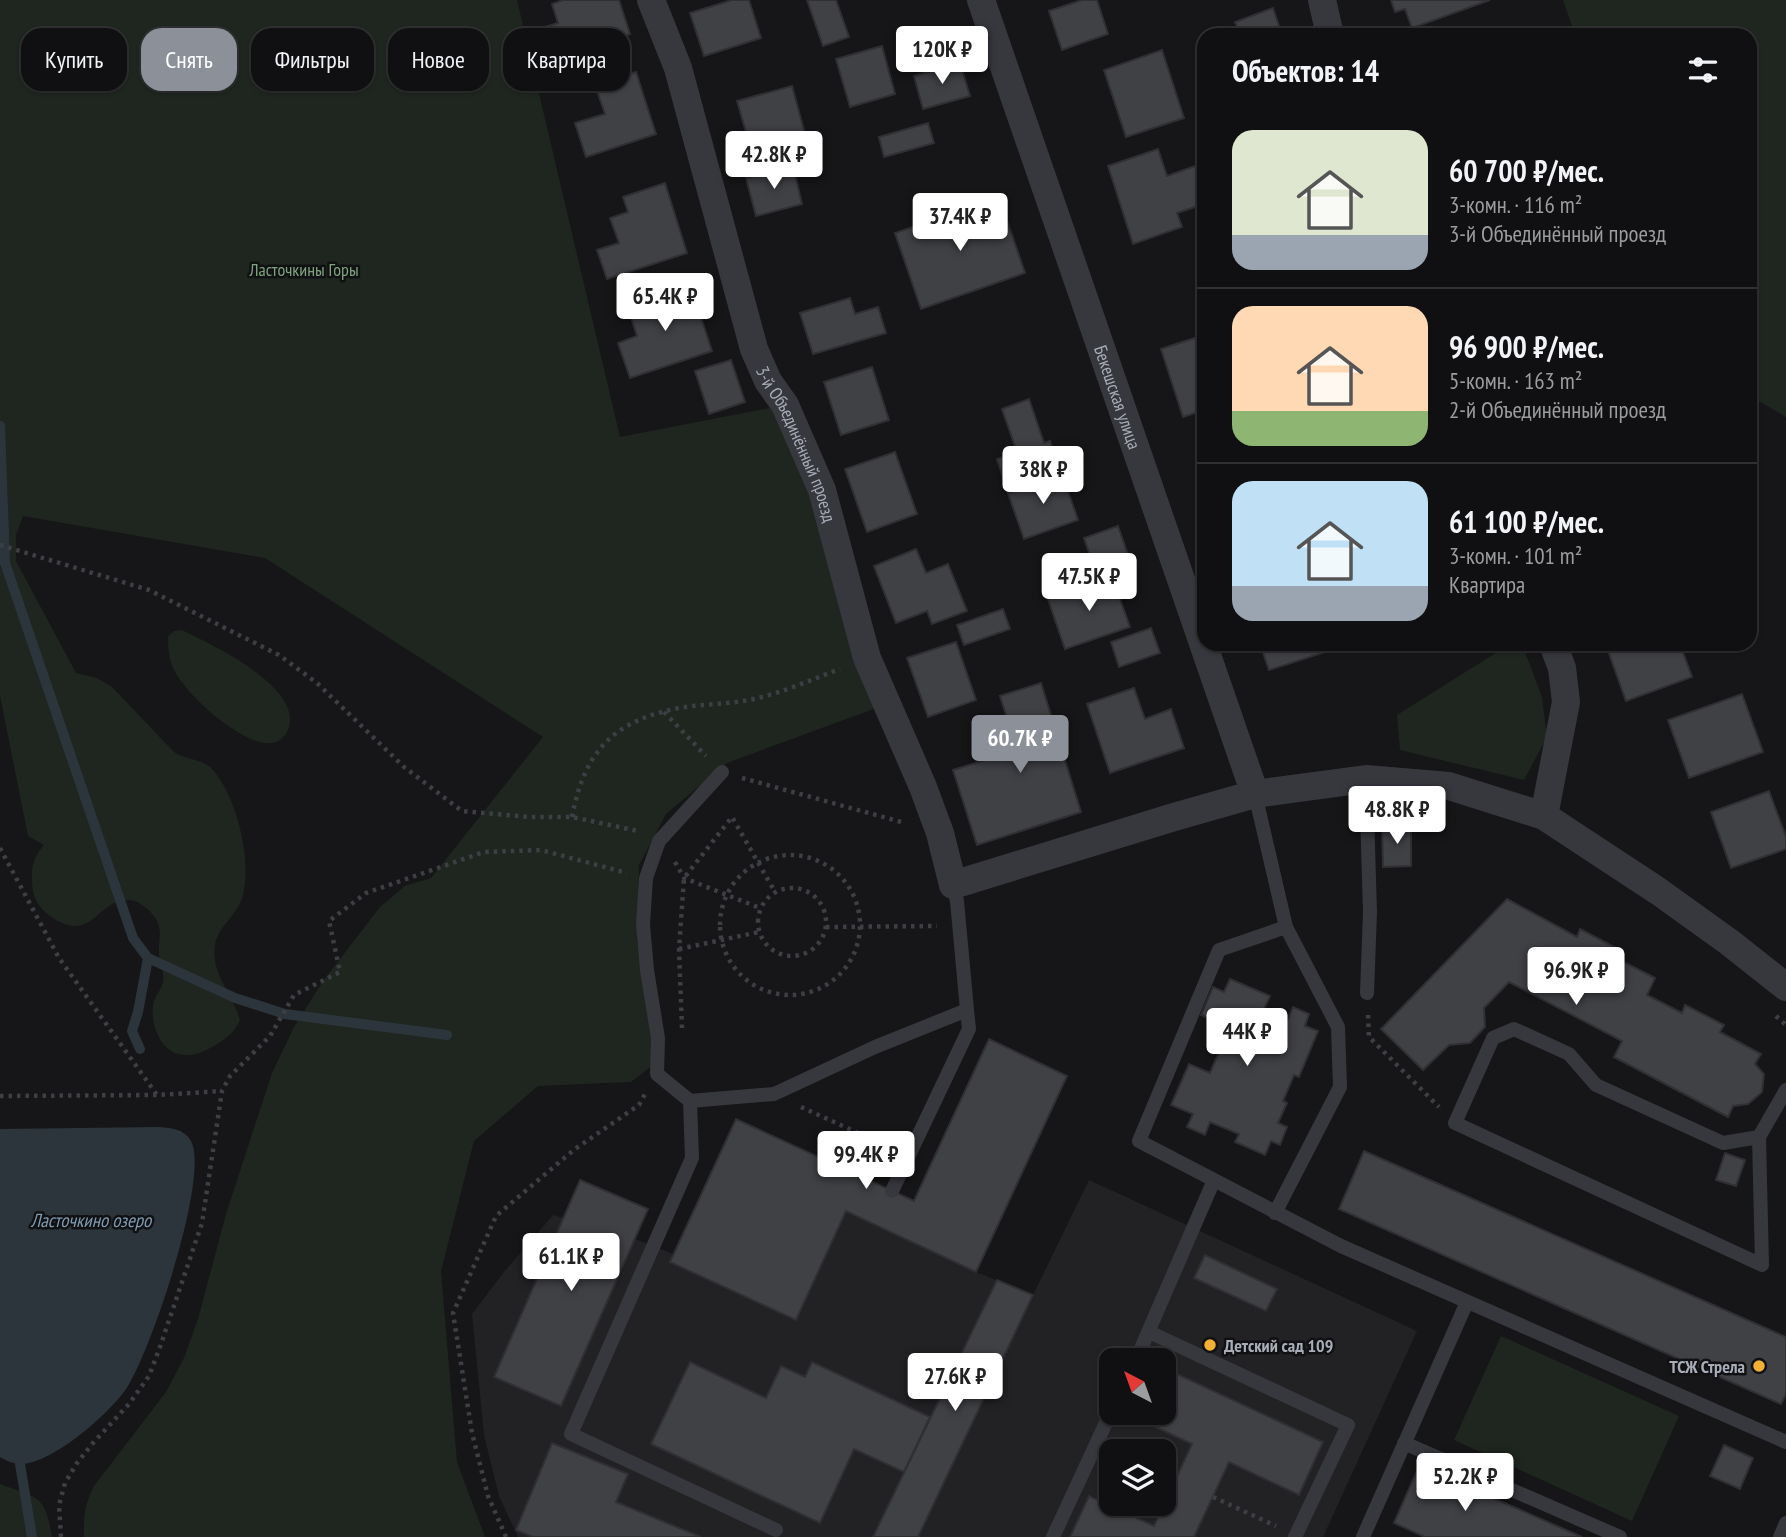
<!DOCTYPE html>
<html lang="ru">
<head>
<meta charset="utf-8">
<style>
	:root { --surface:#101012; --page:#19191b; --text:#f1f3f6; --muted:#9c9d9f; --line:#303032; --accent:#8c9099 }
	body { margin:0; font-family:"PT Sans Narrow",sans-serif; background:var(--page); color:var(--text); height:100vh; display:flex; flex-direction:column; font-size:26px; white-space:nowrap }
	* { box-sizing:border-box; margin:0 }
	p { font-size:23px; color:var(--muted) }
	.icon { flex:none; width:38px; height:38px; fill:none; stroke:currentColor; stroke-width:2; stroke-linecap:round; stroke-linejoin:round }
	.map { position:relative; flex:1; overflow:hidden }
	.drawer { position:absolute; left:1197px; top:28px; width:560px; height:623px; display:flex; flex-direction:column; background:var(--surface); border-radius:21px; box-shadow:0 2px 5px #0004,0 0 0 2px var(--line) }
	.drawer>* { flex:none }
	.hud { position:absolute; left:21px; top:28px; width:665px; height:63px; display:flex; gap:14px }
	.needle { width:46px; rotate:319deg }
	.fabs { position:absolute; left:1099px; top:1348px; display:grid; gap:14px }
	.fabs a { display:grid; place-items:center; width:77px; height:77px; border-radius:14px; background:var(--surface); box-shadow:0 2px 5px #0004,0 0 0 2px var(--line); font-size:35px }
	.price { position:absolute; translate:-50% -60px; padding:0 16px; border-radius:7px; background:#fff; color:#222; font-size:23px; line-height:46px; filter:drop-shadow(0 2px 4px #0008) }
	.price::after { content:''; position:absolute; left:50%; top:42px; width:21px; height:16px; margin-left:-10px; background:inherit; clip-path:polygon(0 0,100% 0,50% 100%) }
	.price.active { background:var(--accent); color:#fff }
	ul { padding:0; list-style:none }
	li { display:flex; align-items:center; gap:21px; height:175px; padding:0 35px }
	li+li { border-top:2px solid var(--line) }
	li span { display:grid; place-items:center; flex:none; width:196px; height:140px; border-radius:21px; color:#555 }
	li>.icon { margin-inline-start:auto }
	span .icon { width:84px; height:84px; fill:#fffc; stroke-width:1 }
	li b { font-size:30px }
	h2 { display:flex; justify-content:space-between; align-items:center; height:84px; padding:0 35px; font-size:30px }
	.tag { padding:0 24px; border-radius:21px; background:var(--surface); box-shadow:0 2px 5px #0004,0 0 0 2px var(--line); font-size:24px; line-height:63px }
	.tag.active { background:var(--accent); color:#fff }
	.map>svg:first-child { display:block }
	.built { fill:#222225; fill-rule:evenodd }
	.green { fill:#1e261f }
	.water { fill:#2c353c }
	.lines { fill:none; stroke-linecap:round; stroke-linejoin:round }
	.stream { stroke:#2c353c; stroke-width:10 }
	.building { fill:#404145; stroke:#303034; stroke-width:2 }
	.path { stroke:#3d3f44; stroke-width:4.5; stroke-dasharray:3.5 5; stroke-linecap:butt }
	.lane { stroke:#37383d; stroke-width:14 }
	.street { stroke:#37383d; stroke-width:28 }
	.poi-dot { fill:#f2b134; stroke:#111113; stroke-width:2.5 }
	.labels { text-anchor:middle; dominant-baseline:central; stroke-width:5; stroke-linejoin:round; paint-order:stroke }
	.park-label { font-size:18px; fill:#7fa381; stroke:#111113 }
	.street-label { font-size:18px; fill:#a8adb8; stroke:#111113 }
	.poi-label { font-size:18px; font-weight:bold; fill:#a8adb8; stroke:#111113; text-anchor:start }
	.water-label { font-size:19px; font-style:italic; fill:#7f9bb3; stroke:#111113 }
</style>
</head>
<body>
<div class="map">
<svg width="1786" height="1537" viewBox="0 0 1786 1537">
	<rect width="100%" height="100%" fill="#161618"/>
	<path class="built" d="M1089,1180L1417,1331L1323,1537H518L499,1496L484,1435L472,1314L504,1272L553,1215L635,1239L673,1254L670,1262L796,1320L846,1211L976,1272L1033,1295ZM1111,1360H1164V1412H1111ZM1111,1451H1164V1503H1111Z"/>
	<path class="green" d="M0,0H517L620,437L785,405L887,704L727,763L666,814L639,865L637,940L657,1062L631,1082L538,1086L474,1141L441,1271L457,1462L485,1537H84C83,1517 85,1503 94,1486L166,1392L184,1358L198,1319L226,1214L272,1073L294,1027L323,981L380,907L405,886L431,878L543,737L265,558L23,516L16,535V561L76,673L97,678L112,687L174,752C187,761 203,758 213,770C237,797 253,863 242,898C237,915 219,926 215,944C210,973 233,994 240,1020C235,1032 226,1039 214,1046C205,1051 195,1056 184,1055C162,1054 150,1026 153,1006C154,997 161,991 163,982C165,971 158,961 159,950C159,936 163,927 153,915C147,907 136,899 126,900C95,902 92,945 50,916C37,906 32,896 32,879C31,866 35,855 44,845L28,836L0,696Z
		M1563,0H1786V417L1750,396V35H1575Z
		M182,630C211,644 305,688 288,730C285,736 280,742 272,743C243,747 188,696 175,672C169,661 168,648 168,636L174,631Z
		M1510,644H1522L1542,697L1547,737L1524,780L1400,750L1397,715Z
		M1501,1336L1679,1416L1632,1521L1454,1440Z
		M0,1484C38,1498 45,1494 52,1537H0Z"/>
	<path class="water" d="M159,1127C172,1128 184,1129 191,1141C210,1177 150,1354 126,1389C109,1414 51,1465 20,1464C13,1464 5,1460 0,1457V1129Z"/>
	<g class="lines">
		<path class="stream" d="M0,426L5,563L133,938L148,958L235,998L285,1014L447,1035
			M140,1049L132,1031L138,1012L148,958
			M20,1464L32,1537"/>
	</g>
	<path class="building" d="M563,0H619L630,34L549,61L539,29L558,23L552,4Z
		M732,0H749L761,38L704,56L690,13Z
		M807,0H836L849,37L823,46Z
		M1082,0H1097L1108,34L1062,50L1049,11Z
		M1391,0H1490L1412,28L1405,9L1395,12Z
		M1273,8L1282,35H1230L1239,31L1235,22Z
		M882,46L895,94L850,107L836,59Z
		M1162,50L1184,118L1126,137L1104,70Z
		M960,63L970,96L923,109L914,76Z
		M636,72L656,134L586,157L575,123L605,114L595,85Z
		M792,86L805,134L751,149L737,101Z
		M928,123L934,143L884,157L879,137Z
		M1158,149L1167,176L1195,166L1204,192V204L1177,213L1182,227L1133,244L1108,166Z
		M793,166L802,204L756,216L746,178Z
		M665,183L687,253L607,279L597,250L619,243L610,218L628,212L623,197Z
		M999,197L1025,273L921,309L895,233Z
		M691,287L712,351L630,378L618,343L637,336L628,308Z
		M850,298L855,314L878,307L886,333L813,354L800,313Z
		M1204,335V410L1183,417L1161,349Z
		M731,360L745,402L709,414L695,371Z
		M872,367L889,420L841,435L824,382Z
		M1029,399L1044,443L1050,441L1062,474L1008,493L997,459L1017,452L1002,409Z
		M895,452L917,514L867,532L845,469Z
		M1062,474L1078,520L1024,539L1008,493Z
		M1118,526L1130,561L1096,573L1084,538Z
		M916,549L926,573L948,564L967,611L932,624L927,611L896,623L874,566Z
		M1112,577L1130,627L1065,649L1048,599Z
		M1003,609L1010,629L964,645L957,625Z
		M1151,628L1160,653L1119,667L1111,642Z
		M956,642L976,700L928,717L907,658Z
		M1260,644H1326L1328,651L1269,670Z
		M1680,644L1692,677L1626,701L1606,645Z
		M1041,683L1081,812L977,845L953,770L1017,750L1000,696Z
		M1134,688L1145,719L1171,709L1184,748L1110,773L1087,704Z
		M1742,694L1763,752L1689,778L1668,720Z
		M1769,791L1786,837V849L1731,868L1711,812Z
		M1411,825V866L1383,867L1382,826Z
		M1507,899L1577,937L1580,929L1618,949L1614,957L1655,978L1647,995L1682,1013L1685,1005L1724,1025L1720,1032L1761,1054L1755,1064L1764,1074L1762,1092L1748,1104L1733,1106L1728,1117L1614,1057L1622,1041L1509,982L1484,1008L1485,1027L1470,1043L1449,1045L1423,1070L1381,1029Z
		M1230,979L1270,996L1264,1009L1288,1019L1293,1007L1309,1014L1305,1026L1318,1031L1299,1077L1294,1075L1283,1101L1287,1103L1278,1123L1287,1127L1280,1145L1271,1141L1265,1155L1235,1142L1239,1134L1210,1122L1205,1135L1187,1127L1193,1114L1171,1105L1189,1064L1210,1073L1230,1027L1201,1015L1213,987L1224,992Z
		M989,1039L1067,1076L976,1272L846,1211L796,1320L670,1262L736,1119L914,1201Z
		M1364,1151L1786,1337V1394L1781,1404L1339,1209Z
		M1725,1153L1745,1160L1736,1186L1716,1180Z
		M580,1180L648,1209L561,1406L494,1377Z
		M1205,1255L1277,1289L1266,1311L1194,1278Z
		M997,1280L1033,1295L918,1537H873Z
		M690,1362L766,1398L781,1366L805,1377L812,1362L930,1417L904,1472L854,1449L820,1523L651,1444Z
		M1164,1368L1323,1442L1299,1495L1229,1462L1194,1537H1070L1089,1496L1154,1526L1192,1444L1128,1414L1129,1412H1164Z
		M552,1443L628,1474L616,1502L701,1537H533L516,1530Z
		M1724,1445L1753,1458L1740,1489L1710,1476Z
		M1419,1466L1516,1508L1582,1537H1425L1394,1523Z"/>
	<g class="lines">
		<path class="path" d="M0,545L149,590L279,655L317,683L404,767L462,811L529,817H572L638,831
			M664,712L706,756
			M742,778L905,823
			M572,817C585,749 615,719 685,707C706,704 728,704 749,700C780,694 810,680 840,669
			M0,848L59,958L157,1095
			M720 925a70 70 0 1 1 140 0a70 70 0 1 1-140 0Z
			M675,862L684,878L760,908
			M758 922a34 34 0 1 1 68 0a34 34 0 1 1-68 0Z
			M826,927L937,926
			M679,949L759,932
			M1368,1015L1369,1037L1439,1107
			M1776,1016L1786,1025
			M682,1028L679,949L684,878L732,817L775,892
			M0,1096L157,1095L222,1091
			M801,1107L889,1147
			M1213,1497L1276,1526
			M61,1537L59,1505L65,1483L77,1463L93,1443L129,1404L149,1376L160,1347L202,1223L222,1091L230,1076L270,1036L294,995L340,972L329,921L366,893L484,852L541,850L627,873
			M506,1537L488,1496L472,1433L453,1313L496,1216L575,1149L639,1105L645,1094"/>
		<path class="lane" d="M1366,779L1370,912L1367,993
			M1255,794L1286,927L1219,950L1139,1141L1341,1246L1786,1442
			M690,1101L657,1074L658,1038L647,970L643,924L646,878L659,841L722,772
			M1759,1137L1762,1265L1455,1123L1493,1038L1514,1029L1569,1054L1596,1085L1723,1143L1759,1137L1786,1090
			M892,1191L969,1029L967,1010
			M1275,1213L1340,1087L1338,1027L1286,927
			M1149,1332L1348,1425L1295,1537
			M1136,1360L1214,1180
			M1404,1443L1620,1537
			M776,1530L571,1434L692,1158L690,1101L774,1094L875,1047L967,1010L957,901L953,885
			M1053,1537L1111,1412
			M1363,1537L1467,1302
			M1780,1537L1786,1523"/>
		<g class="street">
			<path id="s1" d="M651,0L678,68L754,349L768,381L785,405L822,490L867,658L923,787L940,833L953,885L1174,817L1255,794L1366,779L1449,786L1544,816L1658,891L1729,942L1786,987"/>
			<path id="s2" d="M981,0L1255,794"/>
			<path d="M1322,0L1330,35"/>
			<path d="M1544,816L1566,702L1562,668L1553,644"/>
		</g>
	</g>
	<g class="poi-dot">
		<circle cx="1210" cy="1345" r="7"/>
		<circle cx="1759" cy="1366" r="7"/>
	</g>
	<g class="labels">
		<g class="park-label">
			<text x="304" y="269">Ласточкины Горы</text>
		</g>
		<g class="street-label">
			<text stroke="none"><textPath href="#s2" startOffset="420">Бекешская улица</textPath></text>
			<text stroke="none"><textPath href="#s1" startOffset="469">3-й Объединённый проезд</textPath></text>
		</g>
		<g class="poi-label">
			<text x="1224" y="1345">Детский сад 109</text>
			<text x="1745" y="1366" text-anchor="end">ТСЖ Стрела</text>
		</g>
		<g class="water-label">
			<text x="91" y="1220">Ласточкино озеро</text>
		</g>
	</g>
</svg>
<div class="fabs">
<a><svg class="needle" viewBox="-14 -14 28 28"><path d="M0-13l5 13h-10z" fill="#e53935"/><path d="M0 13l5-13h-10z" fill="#9c9d9f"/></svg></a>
<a><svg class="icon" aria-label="layers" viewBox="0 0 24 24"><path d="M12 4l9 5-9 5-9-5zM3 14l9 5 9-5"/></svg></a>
</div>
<b class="price" style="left:942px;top:86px">120K ₽</b>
<b class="price" style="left:774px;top:191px">42.8K ₽</b>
<b class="price" style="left:960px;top:253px">37.4K ₽</b>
<b class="price" style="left:665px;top:333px">65.4K ₽</b>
<b class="price" style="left:1043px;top:506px">38K ₽</b>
<b class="price" style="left:1089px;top:613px">47.5K ₽</b>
<b class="price active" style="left:1020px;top:775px">60.7K ₽</b>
<b class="price" style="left:1397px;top:846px">48.8K ₽</b>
<b class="price" style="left:1576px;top:1007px">96.9K ₽</b>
<b class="price" style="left:1247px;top:1068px">44K ₽</b>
<b class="price" style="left:866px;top:1191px">99.4K ₽</b>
<b class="price" style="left:571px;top:1293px">61.1K ₽</b>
<b class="price" style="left:955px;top:1413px">27.6K ₽</b>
<b class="price" style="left:1465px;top:1513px">52.2K ₽</b>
<div class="hud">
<a class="tag">Купить</a>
<a class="tag active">Снять</a>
<a class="tag">Фильтры</a>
<a class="tag">Новое</a>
<a class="tag">Квартира</a>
</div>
<section class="drawer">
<h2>Объектов: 14<svg class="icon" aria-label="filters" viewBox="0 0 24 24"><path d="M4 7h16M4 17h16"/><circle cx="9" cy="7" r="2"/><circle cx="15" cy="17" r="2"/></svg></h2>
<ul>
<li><span style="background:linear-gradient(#dfe7d0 75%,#9aa5b1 0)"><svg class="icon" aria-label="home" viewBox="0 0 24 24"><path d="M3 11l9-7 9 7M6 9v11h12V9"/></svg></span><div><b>60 700 ₽/мес.</b><p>3-комн. · 116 m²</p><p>3-й Объединённый проезд</p></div></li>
<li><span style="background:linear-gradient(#ffd9b3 75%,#8fb573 0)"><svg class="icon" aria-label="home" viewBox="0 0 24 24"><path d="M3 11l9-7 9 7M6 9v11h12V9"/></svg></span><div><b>96 900 ₽/мес.</b><p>5-комн. · 163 m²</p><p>2-й Объединённый проезд</p></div></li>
<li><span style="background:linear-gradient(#bfe0f5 75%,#9aa5b1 0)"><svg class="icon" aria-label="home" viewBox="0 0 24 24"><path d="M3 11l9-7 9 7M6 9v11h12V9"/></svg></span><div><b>61 100 ₽/мес.</b><p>3-комн. · 101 m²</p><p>Квартира</p></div></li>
</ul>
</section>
</div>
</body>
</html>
